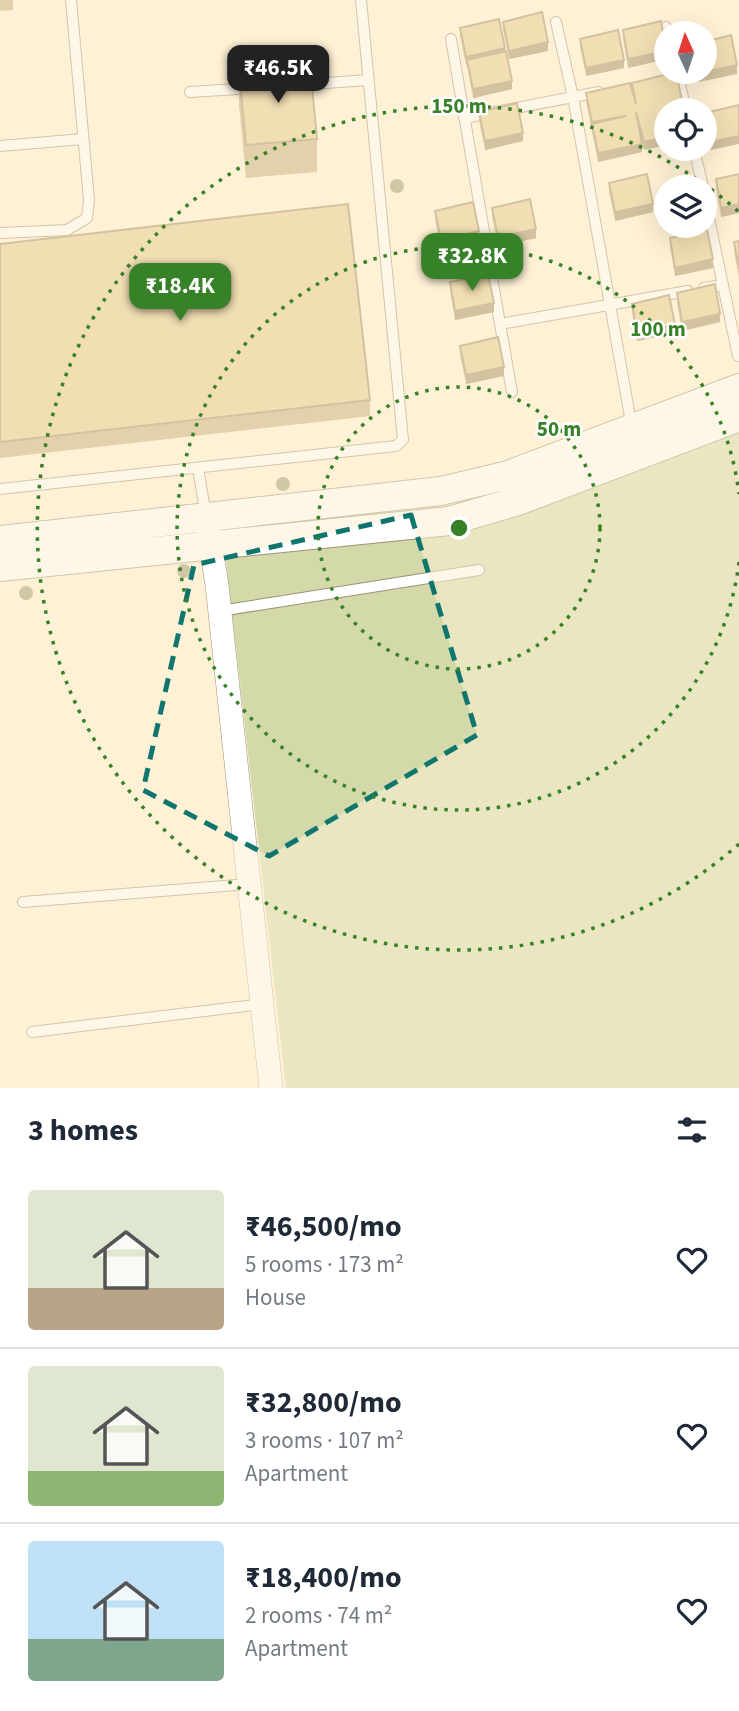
<!DOCTYPE html>
<html lang="en">
<head>
<meta charset="utf-8">
<style>
	:root { --surface:#fff; --page:#f2f2f3; --text:#1f2937; --muted:#747a83; --line:#e0e1e3; --accent:#378128 }
	body { margin:0; font-family:"Source Sans 3",sans-serif; background:var(--page); color:var(--text); height:100vh; display:flex; flex-direction:column; font-size:26px; white-space:nowrap }
	* { box-sizing:border-box; margin:0 }
	p { font-size:23px; color:var(--muted) }
	.icon { flex:none; width:38px; height:38px; fill:none; stroke:currentColor; stroke-width:2; stroke-linecap:round; stroke-linejoin:round }
	.map { position:relative; height:1088px; overflow:hidden }
	.panel { display:flex; flex-direction:column; background:var(--surface); flex:1 }
	.panel>* { flex:none }
	.needle { width:46px; rotate:357deg }
	.fabs { position:absolute; left:654px; top:21px; display:grid; gap:14px }
	.fabs a { display:grid; place-items:center; width:63px; height:63px; border-radius:50%; background:var(--surface); box-shadow:0 7px 28px #0002; font-size:35px }
	.price { position:absolute; translate:-50% -60px; padding:0 16px; border-radius:14px; background:var(--accent); color:#fff; font-size:23px; line-height:46px; filter:drop-shadow(0 2px 4px #0008) }
	.price::after { content:''; position:absolute; left:50%; top:42px; width:21px; height:16px; margin-left:-10px; background:inherit; clip-path:polygon(0 0,100% 0,50% 100%) }
	.price.selected { background:#222; color:#fff }
	ul { padding:0; list-style:none }
	li { display:flex; align-items:center; gap:21px; height:175px; padding:0 28px }
	li+li { border-top:2px solid var(--line) }
	li span { display:grid; place-items:center; flex:none; width:196px; height:140px; border-radius:7px; color:#555 }
	li>.icon { margin-inline-start:auto }
	span .icon { width:84px; height:84px; fill:#fffc; stroke-width:1 }
	li b { font-size:30px }
	h2 { display:flex; justify-content:space-between; align-items:center; height:84px; padding:0 28px; font-size:30px }
	.map>svg:first-child { display:block }
	.green { fill:#d4d9aa }
	.lines { fill:none; stroke-linecap:round; stroke-linejoin:round }
	.service-casing { stroke:#9d9177; stroke-width:12 }
	.minor-casing { stroke:#9d9177; stroke-width:24 }
	.tertiary-casing { stroke:#9d9177; stroke-width:30 }
	.service { stroke:#fff; stroke-width:10 }
	.minor { stroke:#fff; stroke-width:23 }
	.tertiary { stroke:#fff; stroke-width:28 }
	.tree { fill:#98946d }
	.wall { fill:#c3ab78 }
	.shaded-wall { fill:#9f8b61 }
	.building { fill:#e3c78b; stroke:#9f8b61; stroke-width:2 }
	.marked { fill:none; stroke:#0f766e; stroke-width:5; stroke-dasharray:14 9; stroke-linejoin:round }
	.ring { fill:none; stroke:#378128; stroke-width:3.5; stroke-dasharray:3.5 7 }
	.centre { fill:#378128; stroke:#fff; stroke-width:3.5 }
	.ring-label { font-size:21px; text-anchor:middle; font-weight:bold; fill:#378128; stroke:#fff; stroke-width:5; stroke-linejoin:round; paint-order:stroke }
</style>
</head>
<body>
<div class="map">
<svg width="739" height="1088" viewBox="0 0 739 1088">
	<rect width="100%" height="100%" fill="#fef1d5"/>
	<path class="green" d="M739,427V1088H286L225,551L456,528Z"/>
	<g class="lines">
		<g class="service-casing">
			<path id="service" d="M556,22L573,97L632,428
				M666,27L667,33
				M451,39L500,324L688,291
				M677,72L686,110
				M298,85L368,80
				M190,92L254,88
				M464,118L599,92
				M0,146L83,139
				M694,149L703,187
				M0,233L67,230L87,218L89,200L71,0
				M723,285L738,356
				M704,288L723,285L705,200
				M500,324L512,392
				M198,468L206,516
				M0,489L396,446L403,440L361,0
				M220,611L479,570
				M23,902L249,884
				M32,1032L262,1004"/>
		</g>
		<g class="minor-casing">
			<path id="minor" d="M208,529L217,585L271,1088"/>
		</g>
		<g class="tertiary-casing">
			<path id="tertiary" d="M0,540L441,491L508,475L739,388
				M0,567L449,521L518,501L739,417"/>
		</g>
		<use href="#service" class="service"/>
		<use href="#minor" class="minor"/>
		<use href="#tertiary" class="tertiary"/>
	</g>
	<g class="tree">
		<circle cx="397" cy="186" r="7"/>
		<circle cx="283" cy="484" r="7"/>
		<circle cx="184" cy="571" r="7"/>
		<circle cx="26" cy="593" r="7"/>
	</g>
	<path class="wall" d="M0,0H13V10L0,11Z
		M503,22L548,51L509,59L503,30Z
		M460,28L505,51L512,89L473,98L467,65H466L460,36Z
		M623,30L666,59L628,68L623,39Z
		M580,39L624,68L586,76L580,47Z
		M239,71L317,139V172L246,178L239,105Z
		M676,72L644,150L642,146V152L598,162L586,102V93L632,89V83Z
		M739,105L711,150L705,121V113Z
		M479,112L523,141L485,150L479,121Z
		M739,174V213L721,217L716,188V179Z
		M609,183L653,212L615,221L609,192Z
		M492,208L536,238L498,246L492,217Z
		M435,211L479,240L441,248L435,219Z
		M670,238L713,268L675,276L670,247Z
		M739,241V278L734,251V242Z
		M0,244L370,400V416L0,458Z
		M450,282L494,312L455,320L450,291Z
		M677,293L720,322L682,331L677,302Z
		M632,304L675,333L637,341L632,312Z
		M460,346L504,376L466,384L460,355Z"/>
	<path class="shaded-wall" d="M548,42V51L509,59V51Z
		M505,48V57L467,60V65H466V57Z
		M666,51V59L628,68V59Z
		M624,60V68L586,76V68Z
		M737,65V74L699,82V73Z
		M512,81V89L473,98V89Z
		M523,133V141L485,150V141Z
		M739,136V144L711,150V142Z
		M667,137V145L644,150V142Z
		M642,144V152L598,162V153Z
		M653,204V212L615,221V212Z
		M739,204V213L721,217V208Z
		M536,229V238L498,246V237Z
		M479,231V240L441,248V240Z
		M713,259V268L675,276V268Z
		M494,303V312L455,320V311Z
		M720,314V322L682,331V322Z
		M675,325V333L637,341V333Z
		M504,367V376L466,384V375Z"/>
	<path class="building" d="M542,12L548,42L509,51L503,22Z
		M499,19L505,48L466,57L460,28Z
		M661,21L666,51L628,59L623,30Z
		M618,30L624,60L586,68L580,39Z
		M731,35L737,65L699,73V72H705V42Z
		M506,51L512,81L473,89L467,60Z
		M310,65L317,139L246,145L239,71Z
		M676,72L684,110H667V137L644,142L636,112L642,144L598,153L592,124L626,116L592,122L586,93L630,83L636,104L632,83Z
		M517,103L523,133L485,141L479,112Z
		M739,105V136L711,142L705,113Z
		M647,174L653,204L615,212L609,183Z
		M739,174V204L721,208L716,179Z
		M530,199L536,229L498,237L492,208Z
		M473,202L479,231L441,240L435,211Z
		M348,204L370,400L0,442V244Z
		M707,230L713,259L675,268L670,238Z
		M739,241V269L734,242Z
		M488,274L494,303L455,311L450,282Z
		M715,284L720,314L682,322L677,293Z
		M669,295L675,325L637,333L632,304Z
		M498,337L504,367L466,375L460,346Z"/>
	<path d="M0 0H739V1088H0ZM411,515L477,735L269,856L143,790L194,565Z" fill="#fef1d5" fill-opacity=".55" fill-rule="evenodd"/>
	<path class="marked" d="M411,515L477,735L269,856L143,790L194,565Z"/>
	<g class="ring">
		<circle cx="459" cy="528" r="141"/>
		<path d="M739 562A282 282 0 1 1 739 494"/>
		<path d="M739 844A422 422 0 1 1 739 212"/>
	</g>
	<circle cx="459" cy="528" r="10" class="centre"/>
	<g class="ring-label">
		<text x="459" y="113">150 m</text>
		<text x="658" y="336">100 m</text>
		<text x="559" y="436">50 m</text>
	</g>
</svg>
<div class="fabs">
<a><svg class="needle" viewBox="-14 -14 28 28"><path d="M0-13l5 13h-10z" fill="#e53935"/><path d="M0 13l5-13h-10z" fill="#747a83"/></svg></a>
<a><svg class="icon" aria-label="locate" viewBox="0 0 24 24"><circle cx="12" cy="12" r="6"/><path d="M12 2v4M12 18v4M2 12h4M18 12h4"/></svg></a>
<a><svg class="icon" aria-label="layers" viewBox="0 0 24 24"><path d="M12 4l9 5-9 5-9-5zM3 14l9 5 9-5"/></svg></a>
</div>
<b class="price selected" style="left:278px;top:105px">₹46.5K</b>
<b class="price" style="left:472px;top:293px">₹32.8K</b>
<b class="price" style="left:180px;top:323px">₹18.4K</b>
</div>
<section class="panel">
<h2>3 homes<svg class="icon" aria-label="filters" viewBox="0 0 24 24"><path d="M4 7h16M4 17h16"/><circle cx="9" cy="7" r="2"/><circle cx="15" cy="17" r="2"/></svg></h2>
<ul>
<li><span style="background:linear-gradient(#dfe7d0 70%,#b9a48a 0)"><svg class="icon" aria-label="home" viewBox="0 0 24 24"><path d="M3 11l9-7 9 7M6 9v11h12V9"/></svg></span><div><b>₹46,500/mo</b><p>5 rooms · 173 m²</p><p>House</p></div><svg class="icon" aria-label="heart" viewBox="0 0 24 24"><path d="M12 20l-8-8c-3-5 5-10 8-4 3-6 11-1 8 4z"/></svg></li>
<li><span style="background:linear-gradient(#dfe7d0 75%,#8fb573 0)"><svg class="icon" aria-label="home" viewBox="0 0 24 24"><path d="M3 11l9-7 9 7M6 9v11h12V9"/></svg></span><div><b>₹32,800/mo</b><p>3 rooms · 107 m²</p><p>Apartment</p></div><svg class="icon" aria-label="heart" viewBox="0 0 24 24"><path d="M12 20l-8-8c-3-5 5-10 8-4 3-6 11-1 8 4z"/></svg></li>
<li><span style="background:linear-gradient(#bfe0f5 70%,#7fa58c 0)"><svg class="icon" aria-label="home" viewBox="0 0 24 24"><path d="M3 11l9-7 9 7M6 9v11h12V9"/></svg></span><div><b>₹18,400/mo</b><p>2 rooms · 74 m²</p><p>Apartment</p></div><svg class="icon" aria-label="heart" viewBox="0 0 24 24"><path d="M12 20l-8-8c-3-5 5-10 8-4 3-6 11-1 8 4z"/></svg></li>
</ul>
</section>
</body>
</html>
